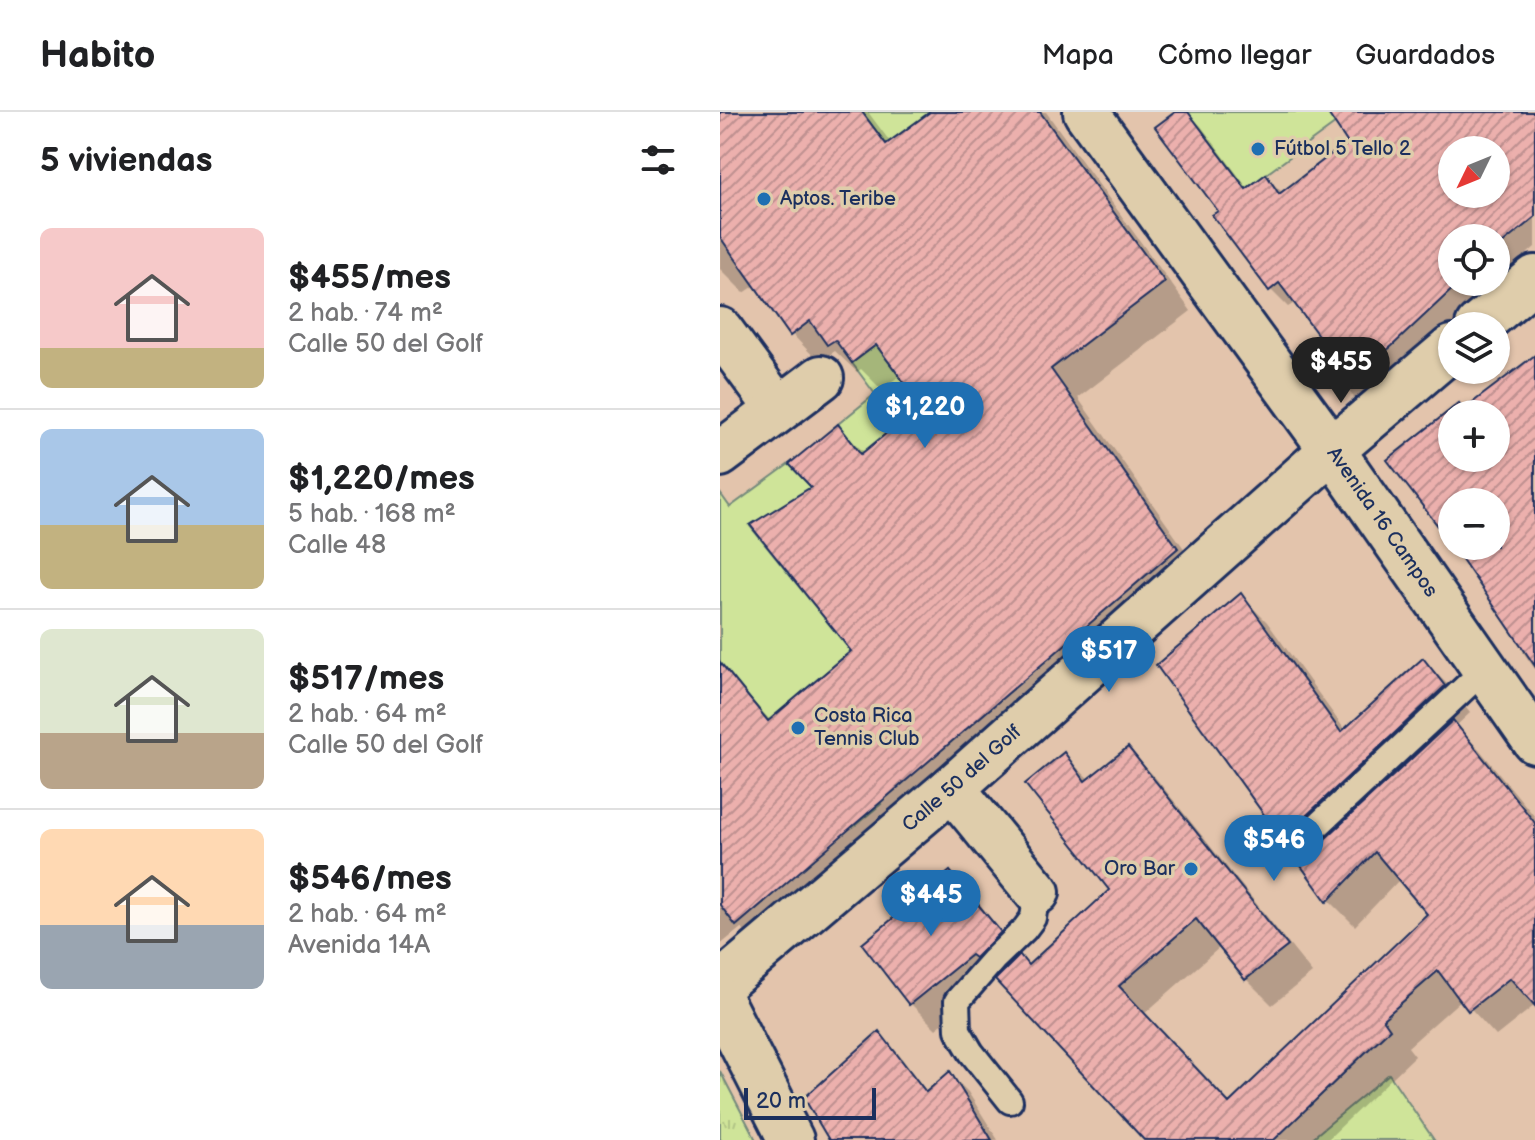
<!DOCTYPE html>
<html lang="es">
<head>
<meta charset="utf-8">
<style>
	:root { --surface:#fff; --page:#f2f2f2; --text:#202124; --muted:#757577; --line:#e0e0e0; --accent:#1f6fb2 }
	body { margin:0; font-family:"Balsamiq Sans",sans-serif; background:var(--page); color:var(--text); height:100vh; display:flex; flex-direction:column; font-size:30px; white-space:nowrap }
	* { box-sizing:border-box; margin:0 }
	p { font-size:26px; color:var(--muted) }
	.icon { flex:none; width:44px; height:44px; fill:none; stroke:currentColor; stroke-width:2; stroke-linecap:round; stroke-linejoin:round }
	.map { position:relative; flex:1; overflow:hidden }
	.sheet { display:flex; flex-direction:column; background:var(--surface); width:720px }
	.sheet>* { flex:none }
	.needle { width:52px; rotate:227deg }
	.fabs { position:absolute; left:718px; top:24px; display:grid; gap:16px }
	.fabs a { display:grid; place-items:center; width:72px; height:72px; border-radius:50%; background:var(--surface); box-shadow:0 2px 6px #0004; font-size:40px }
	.scale { position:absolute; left:24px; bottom:20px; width:132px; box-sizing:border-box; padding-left:8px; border:4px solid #1b2f5e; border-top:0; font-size:22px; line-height:28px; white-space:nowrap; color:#1b2f5e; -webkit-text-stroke:6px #dfcdab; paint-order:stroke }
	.price { position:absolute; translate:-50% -68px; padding:0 18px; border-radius:28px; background:var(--accent); color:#fff; font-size:26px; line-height:52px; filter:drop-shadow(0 2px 4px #0008) }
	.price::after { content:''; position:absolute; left:50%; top:48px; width:24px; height:18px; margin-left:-12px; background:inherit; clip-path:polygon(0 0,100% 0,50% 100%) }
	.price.current { background:#222; color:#fff }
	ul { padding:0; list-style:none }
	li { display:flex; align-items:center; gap:24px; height:200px; padding:0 40px }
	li+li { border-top:2px solid var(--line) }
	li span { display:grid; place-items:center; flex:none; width:224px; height:160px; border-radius:12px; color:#555 }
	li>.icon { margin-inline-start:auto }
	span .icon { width:96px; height:96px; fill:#fffc; stroke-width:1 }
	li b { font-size:34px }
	h2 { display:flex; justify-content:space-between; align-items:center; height:96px; padding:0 40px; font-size:34px }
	header { display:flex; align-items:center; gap:48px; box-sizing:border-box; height:112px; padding:0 40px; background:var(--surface); border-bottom:2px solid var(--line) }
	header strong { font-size:38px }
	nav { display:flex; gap:44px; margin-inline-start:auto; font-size:28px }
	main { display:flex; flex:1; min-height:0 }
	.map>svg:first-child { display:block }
	.grass { fill:url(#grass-tufts); stroke:#758a7c; stroke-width:2 }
	.garden { fill:#cfe499; stroke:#758a7c; stroke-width:2 }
	.shadow { fill:#0003; fill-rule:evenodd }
	.building { fill:url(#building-hatch); stroke:#1b2f5e; stroke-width:2; fill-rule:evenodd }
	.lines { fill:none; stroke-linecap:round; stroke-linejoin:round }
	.service-casing { stroke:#1b2f5e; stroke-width:30 }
	.minor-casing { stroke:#1b2f5e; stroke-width:50 }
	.service { stroke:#dfcdab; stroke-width:24 }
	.minor { stroke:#dfcdab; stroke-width:44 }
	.poi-dot { fill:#1f6fb2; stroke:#dfcdab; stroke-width:3 }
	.labels { text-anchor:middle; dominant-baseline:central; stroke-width:7; stroke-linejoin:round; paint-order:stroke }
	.poi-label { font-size:20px; fill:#1b2f5e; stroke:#dfcdab; text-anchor:start }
	.street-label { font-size:20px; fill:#1b2f5e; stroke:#dfcdab }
</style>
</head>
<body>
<header>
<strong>Habito</strong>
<nav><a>Mapa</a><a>Cómo llegar</a><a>Guardados</a></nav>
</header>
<main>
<section class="sheet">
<h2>5 viviendas<svg class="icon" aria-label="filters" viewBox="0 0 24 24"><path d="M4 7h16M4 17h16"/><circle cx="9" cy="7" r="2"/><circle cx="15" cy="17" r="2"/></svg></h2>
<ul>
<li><span style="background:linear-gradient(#f6c9c9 75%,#c2b280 0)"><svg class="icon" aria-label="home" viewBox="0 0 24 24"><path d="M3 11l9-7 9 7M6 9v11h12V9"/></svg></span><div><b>$455/mes</b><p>2 hab. · 74 m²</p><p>Calle 50 del Golf</p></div></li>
<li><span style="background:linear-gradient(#a9c7e8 60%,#c2b280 0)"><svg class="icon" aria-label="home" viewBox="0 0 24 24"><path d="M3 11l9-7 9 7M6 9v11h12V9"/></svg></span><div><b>$1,220/mes</b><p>5 hab. · 168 m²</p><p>Calle 48</p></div></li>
<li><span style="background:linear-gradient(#dfe7d0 65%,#b9a48a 0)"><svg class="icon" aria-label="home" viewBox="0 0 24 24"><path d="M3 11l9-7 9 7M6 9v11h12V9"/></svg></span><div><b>$517/mes</b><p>2 hab. · 64 m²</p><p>Calle 50 del Golf</p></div></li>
<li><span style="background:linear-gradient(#ffd9b3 60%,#9aa5b1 0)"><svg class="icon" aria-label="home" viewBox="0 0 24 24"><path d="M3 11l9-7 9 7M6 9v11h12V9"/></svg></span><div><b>$546/mes</b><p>2 hab. · 64 m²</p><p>Avenida 14A</p></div></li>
</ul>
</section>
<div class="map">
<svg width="815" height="1028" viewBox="0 0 815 1028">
	<defs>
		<pattern id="grass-tufts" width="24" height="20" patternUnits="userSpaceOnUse" patternTransform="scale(2)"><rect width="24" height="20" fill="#cfe499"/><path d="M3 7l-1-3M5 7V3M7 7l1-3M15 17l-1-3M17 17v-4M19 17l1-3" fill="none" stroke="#b1c486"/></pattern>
		<pattern id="building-hatch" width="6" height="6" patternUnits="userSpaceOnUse" patternTransform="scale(2)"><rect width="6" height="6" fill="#ecb0ad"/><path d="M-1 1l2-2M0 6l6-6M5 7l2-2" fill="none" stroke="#be9090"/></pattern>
	</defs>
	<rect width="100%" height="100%" fill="#e3c4ac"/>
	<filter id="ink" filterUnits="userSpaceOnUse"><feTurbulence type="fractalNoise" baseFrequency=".0125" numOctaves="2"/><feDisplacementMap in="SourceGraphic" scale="16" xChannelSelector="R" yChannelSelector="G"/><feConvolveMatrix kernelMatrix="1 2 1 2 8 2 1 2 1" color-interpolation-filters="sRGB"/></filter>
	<g filter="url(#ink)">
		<path class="grass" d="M0,959L36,1028H0Z"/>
		<path class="garden" d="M142,0H210L166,32Z
			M468,0H631L526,77Z
			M156,233L273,389L141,342L118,312L155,282L132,251Z
			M69,352L91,375L30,414L131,539L78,584L161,692L133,715L5,556L0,559V381L10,395Z
			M669,962L714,1028H590Z"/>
		<path class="shadow" d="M0,0H148L171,31L213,0H326L471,199L358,286L484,465L46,841L21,816L0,833V561L4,558L51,609L133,539L94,376L118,315L145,341L204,294L181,263L161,277L141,257L137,260L115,239L99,250L72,222L36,173L24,181L0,157Z
			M458,0H467L481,14L529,78L546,65L563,81L630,30L634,0H815V135L776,169V126H732V170H775L690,252L641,293L606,254L609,234L576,190L568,195L550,177L500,99ZM732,38H776V82H732Z
			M815,245V557L803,540L806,537L734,434H776V390H732V431L670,348L739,294L744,299ZM732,302H776V346H732Z
			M521,484L547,510L625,618L703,548L729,574L750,601L736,614L759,637L815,705V893L776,924L742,887L688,935L695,944L607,1028H427L277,867L216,917L191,892L145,833L230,761L255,786L309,855L391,778L344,643L370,668L408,637L434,664L592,861L552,893L526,867L500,835L424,902L510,993L710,802L680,767L635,814L609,788L439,554Z
			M159,922L177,940L208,981L230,962L248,980L278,1028H111Z"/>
		<path class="building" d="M0,0H142L166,32L210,0H320L445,170L331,257L458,436L16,814L0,793V550L48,609L131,539L30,413L91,375L69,352L118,312L141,342L201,293L156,233L132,251L115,228L107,233L90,209L70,224L0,125Z
			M455,0H468L526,77L546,62L559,82L627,30L607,0H815V105L776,137V126H732V170H740L672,234L621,276L604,254L606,234L559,171L549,179L492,103L498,99L435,15ZM732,38H776V82H732Z
			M815,243V554L733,434H776V390H732V432L667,348L739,291L744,297ZM732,302H776V346H732Z
			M521,481L621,620L703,546L725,574L572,717L568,724V732L572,739L578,742L592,739L733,608L815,711V894L790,866L748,899L718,859L663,907L670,917L554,1028H424L275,868L300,843L308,853L389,778L305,672L344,640L365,669L408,635L568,834L525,868L476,807L399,874L509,991L707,802L655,740L607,790L436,553Z
			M230,759L281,820L255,846L251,843L189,893L142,832Z
			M159,919L206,980L230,959L272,1028H109L84,986Z"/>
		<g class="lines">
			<g class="service-casing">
				<path id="service" d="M582,728L765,557
					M290,989L251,940L238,918L237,889L273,848L304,818L313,806L317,780"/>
			</g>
			<g class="minor-casing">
				<g id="minor">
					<path id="s1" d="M366,0L612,338L815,629"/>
					<path d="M758,214L815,166"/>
					<path d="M0,218L58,297"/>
					<path d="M0,342L101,266"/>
					<path d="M232,676L317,780"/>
					<path id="s2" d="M0,873L232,676L612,338L732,236"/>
					<path d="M0,888L71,1028"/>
				</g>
			</g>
			<use href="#service" class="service"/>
			<use href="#minor" class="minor"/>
		</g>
	</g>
	<g class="poi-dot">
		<circle cx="538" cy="37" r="8"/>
		<circle cx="44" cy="87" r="8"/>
		<circle cx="78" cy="616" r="8"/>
		<circle cx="471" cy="757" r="8"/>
	</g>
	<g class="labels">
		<g class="poi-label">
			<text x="554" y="37">Fútbol 5 Tello 2</text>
			<text x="60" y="87">Aptos. Teribe</text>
			<text x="94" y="604">Costa Rica<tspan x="94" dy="23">Tennis Club</tspan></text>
			<text x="455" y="757" text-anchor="end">Oro Bar</text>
		</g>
		<g class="street-label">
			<text stroke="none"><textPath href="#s1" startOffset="506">Avenida 16 Campos</textPath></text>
			<text stroke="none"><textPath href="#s2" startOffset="318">Calle 50 del Golf</textPath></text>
		</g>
	</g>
</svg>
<div class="fabs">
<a><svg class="needle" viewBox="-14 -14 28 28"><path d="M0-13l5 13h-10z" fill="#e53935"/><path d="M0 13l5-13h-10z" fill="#757577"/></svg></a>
<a><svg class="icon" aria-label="locate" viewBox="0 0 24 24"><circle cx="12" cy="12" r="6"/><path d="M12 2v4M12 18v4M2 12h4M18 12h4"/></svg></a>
<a><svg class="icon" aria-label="layers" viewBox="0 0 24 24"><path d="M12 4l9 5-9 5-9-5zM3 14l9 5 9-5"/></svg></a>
<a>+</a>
<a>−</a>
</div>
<div class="scale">20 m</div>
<b class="price current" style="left:621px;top:293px">$455</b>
<b class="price" style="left:205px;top:338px">$1,220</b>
<b class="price" style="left:389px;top:582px">$517</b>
<b class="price" style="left:554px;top:771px">$546</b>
<b class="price" style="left:211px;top:826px">$445</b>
</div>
</main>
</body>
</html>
